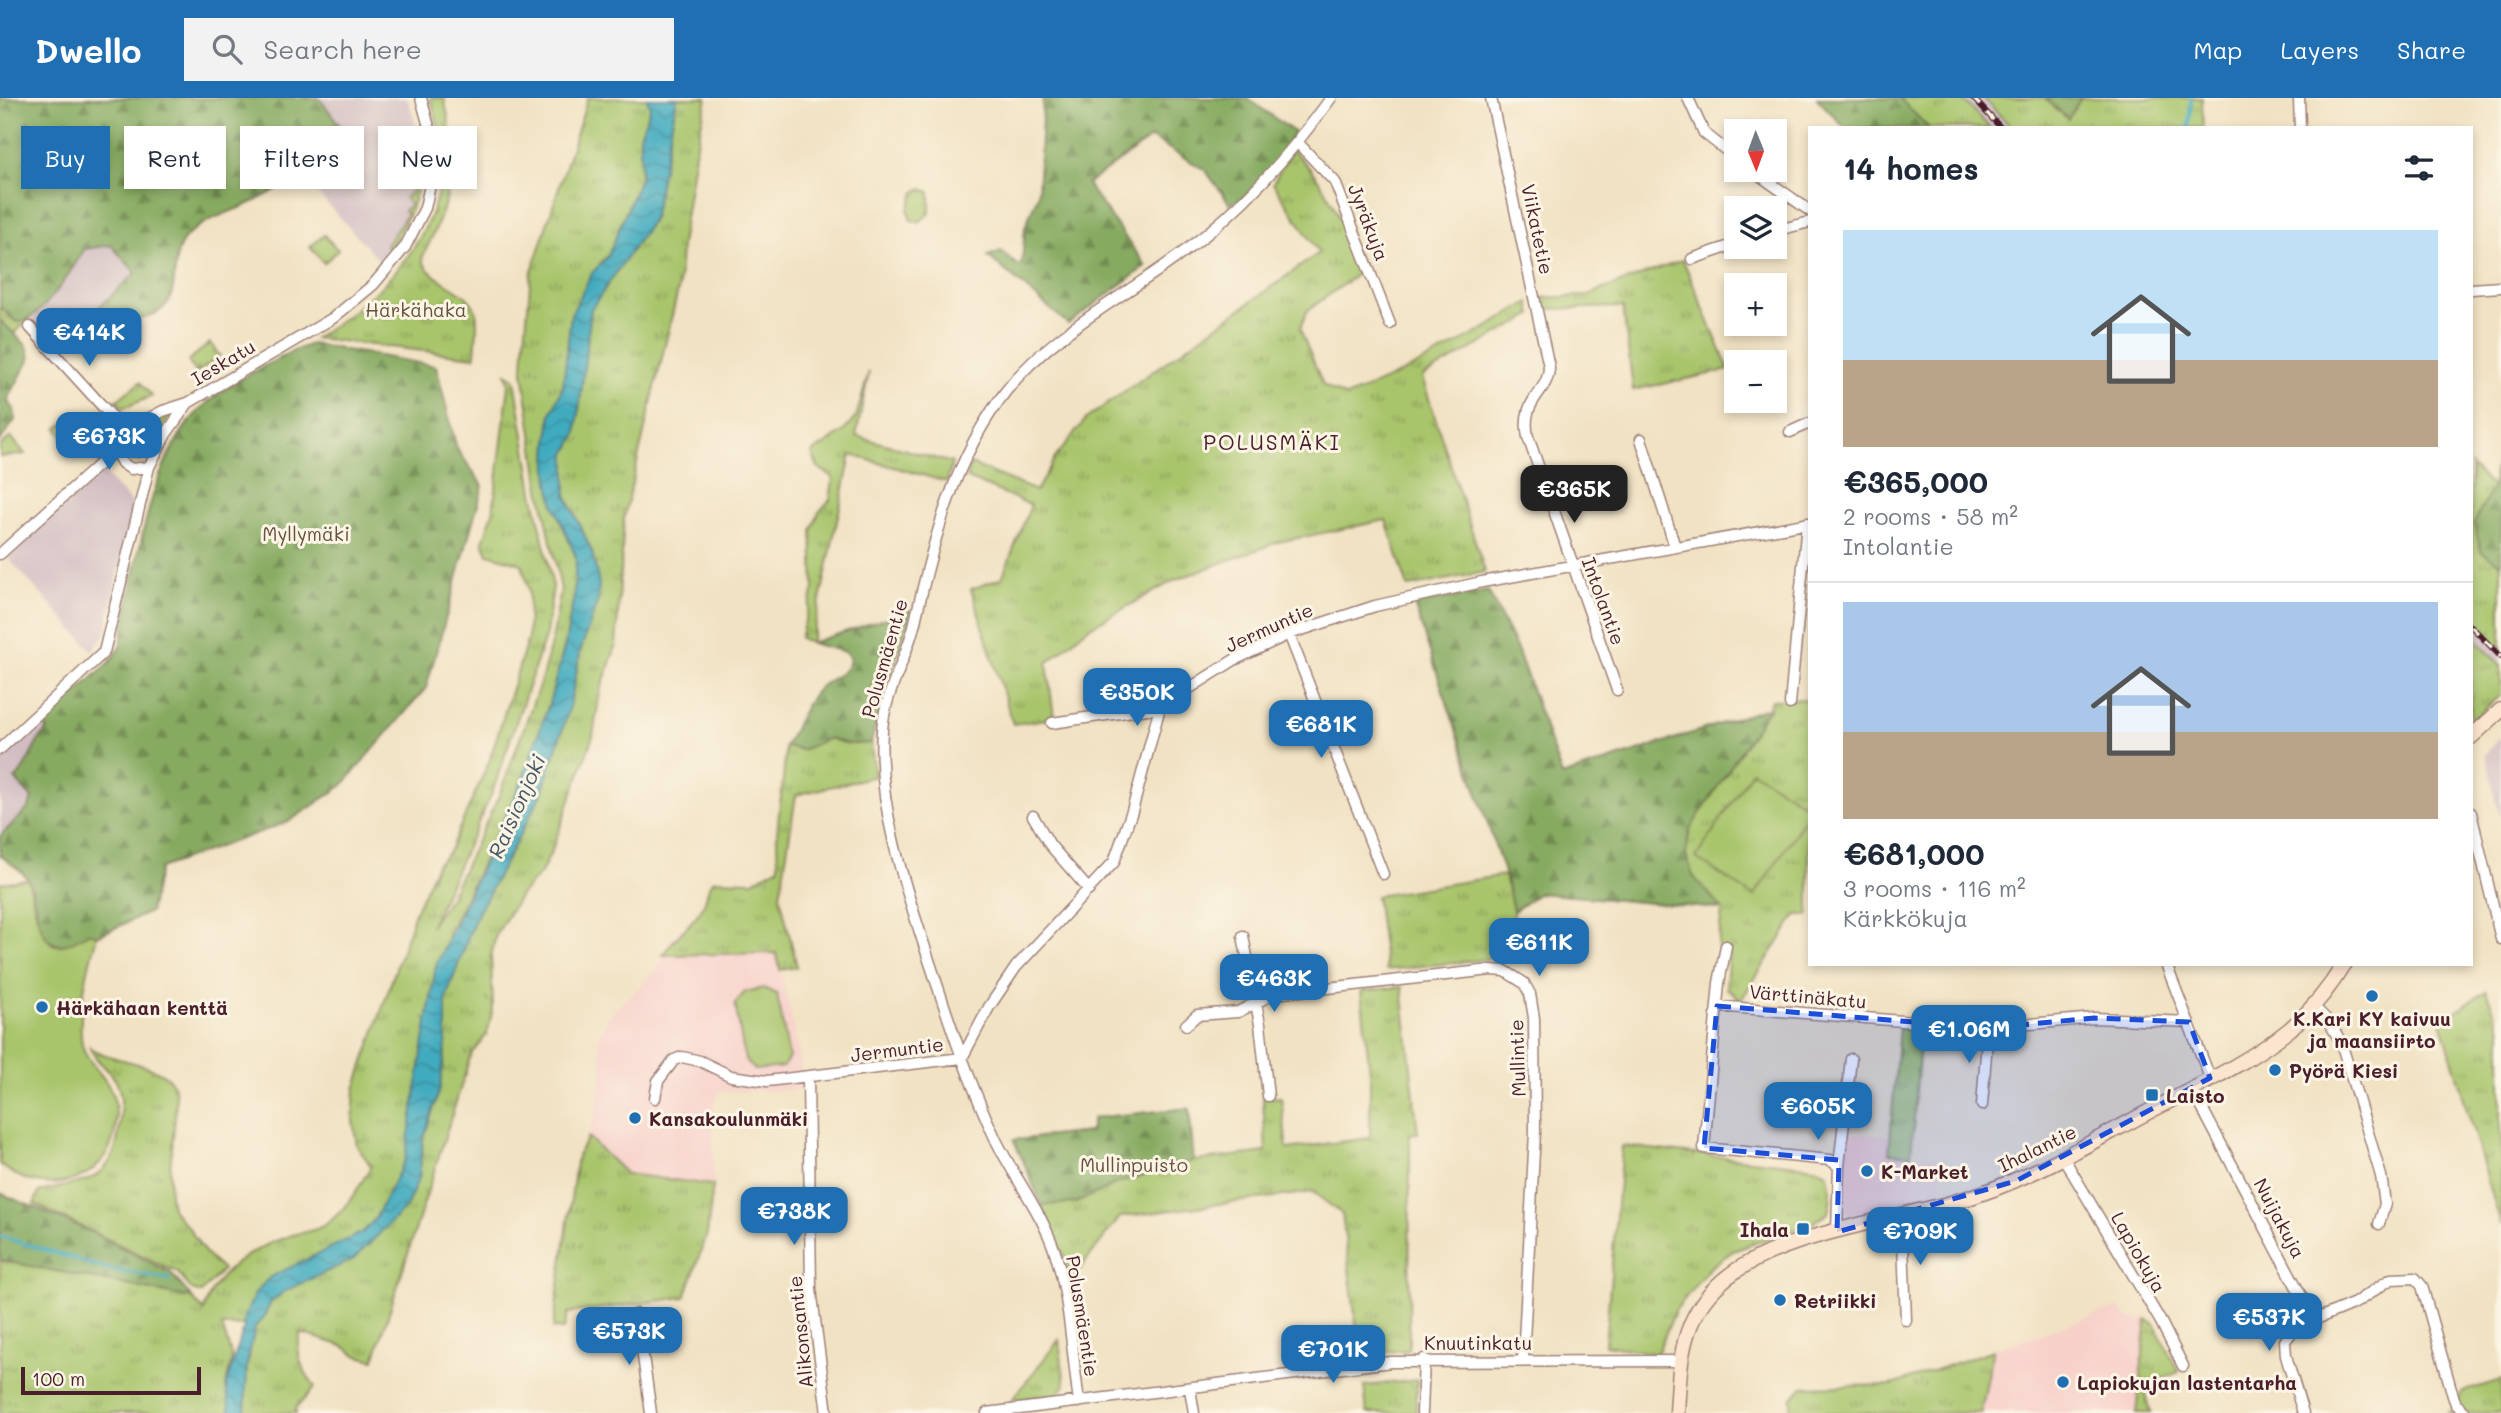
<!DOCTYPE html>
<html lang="en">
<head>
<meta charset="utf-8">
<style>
	:root { --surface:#fff; --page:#f2f2f3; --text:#1f2937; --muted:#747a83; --line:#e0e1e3; --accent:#1f6fb2 }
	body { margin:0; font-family:Mali,sans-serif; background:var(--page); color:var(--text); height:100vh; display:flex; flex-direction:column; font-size:26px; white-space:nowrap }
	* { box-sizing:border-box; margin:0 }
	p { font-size:23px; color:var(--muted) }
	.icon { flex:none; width:38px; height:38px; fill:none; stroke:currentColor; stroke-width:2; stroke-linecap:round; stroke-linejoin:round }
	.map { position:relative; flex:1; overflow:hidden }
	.sheet { position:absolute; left:1808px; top:28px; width:665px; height:840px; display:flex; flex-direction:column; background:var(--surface); border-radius:0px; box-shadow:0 4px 10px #0003 }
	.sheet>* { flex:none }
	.banner { position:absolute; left:21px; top:28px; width:665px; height:63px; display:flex; gap:14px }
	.needle { width:46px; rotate:179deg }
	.controls { position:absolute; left:1724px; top:21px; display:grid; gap:14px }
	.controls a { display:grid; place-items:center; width:63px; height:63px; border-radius:0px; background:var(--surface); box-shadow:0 4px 10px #0003; font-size:35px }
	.scale { position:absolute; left:21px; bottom:18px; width:180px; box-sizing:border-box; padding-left:7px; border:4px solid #4a1f2b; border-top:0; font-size:19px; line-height:24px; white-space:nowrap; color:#4a1f2b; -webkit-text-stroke:5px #fcf5e5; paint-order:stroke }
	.price { position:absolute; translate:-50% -60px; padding:0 16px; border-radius:14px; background:var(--accent); color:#fff; font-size:23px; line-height:46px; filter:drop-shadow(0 2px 4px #0008) }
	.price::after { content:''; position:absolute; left:50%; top:42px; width:21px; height:16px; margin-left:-10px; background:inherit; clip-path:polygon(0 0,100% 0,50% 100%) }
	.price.selected { background:#222; color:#fff }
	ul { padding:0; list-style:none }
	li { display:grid; align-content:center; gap:14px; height:371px; padding:0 35px }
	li+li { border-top:2px solid var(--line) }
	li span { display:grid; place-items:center; height:217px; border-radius:0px; color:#555 }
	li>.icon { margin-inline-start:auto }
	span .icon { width:126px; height:126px; fill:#fffc; stroke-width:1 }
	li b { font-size:30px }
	h2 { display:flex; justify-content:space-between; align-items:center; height:84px; padding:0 35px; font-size:30px }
	.tag { padding:0 24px; border-radius:0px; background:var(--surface); box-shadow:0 4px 10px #0003; font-size:24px; line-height:63px }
	.tag.selected { background:var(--accent); color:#fff }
	header { display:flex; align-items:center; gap:42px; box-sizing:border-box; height:98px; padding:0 35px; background:var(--accent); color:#fff }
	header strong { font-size:33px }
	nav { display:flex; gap:38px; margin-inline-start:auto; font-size:24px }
	.search { width:490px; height:63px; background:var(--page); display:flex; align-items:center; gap:18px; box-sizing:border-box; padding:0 24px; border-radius:0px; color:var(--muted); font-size:26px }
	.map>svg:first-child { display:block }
	.built { fill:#f7d0ca }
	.industrial { fill:#d2bec2 }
	.grass { fill:url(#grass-tufts); stroke:#79724c; stroke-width:2 }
	.forest { fill:url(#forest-firs); stroke:#686446; stroke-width:2 }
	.pitch { fill:#a8c56c; stroke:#79724c; stroke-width:2 }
	.water { fill:url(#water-waves); stroke:#456575; stroke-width:2 }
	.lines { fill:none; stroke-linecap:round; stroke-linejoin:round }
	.stream { stroke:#40abbf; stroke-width:3.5 }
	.street-casing { stroke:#9e8077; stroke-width:13 }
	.secondary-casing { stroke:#9e8077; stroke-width:17 }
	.street { stroke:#fff; stroke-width:10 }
	.secondary { stroke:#fce5cf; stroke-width:14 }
	.rail-casing { stroke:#4a1f2b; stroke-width:6 }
	.rail { stroke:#fcf5e5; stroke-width:3.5; stroke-dasharray:10; stroke-linecap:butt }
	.marked { fill:#1d4ed8; fill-opacity:0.2; stroke:#1d4ed8; stroke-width:5; stroke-dasharray:14 9; stroke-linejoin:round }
	.poi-dot { fill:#1f6fb2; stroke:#fcf5e5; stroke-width:2.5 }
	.labels { text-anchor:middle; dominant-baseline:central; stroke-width:6; stroke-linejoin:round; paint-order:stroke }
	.street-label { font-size:19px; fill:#4a1f2b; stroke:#fcf5e5 }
	.park-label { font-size:19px; fill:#66513e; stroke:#fcf5e5 }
	.poi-label { font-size:19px; font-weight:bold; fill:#4a1f2b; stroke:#fcf5e5; text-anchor:start }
	.neighbourhood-label { font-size:21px; letter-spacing:2px; fill:#4a1f2b; stroke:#fcf5e5 }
	.water-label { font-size:21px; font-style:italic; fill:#465766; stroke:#fcf5e5 }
</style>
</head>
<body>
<header>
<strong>Dwello</strong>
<div class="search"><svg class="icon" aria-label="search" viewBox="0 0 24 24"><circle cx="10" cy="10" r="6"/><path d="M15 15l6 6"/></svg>Search here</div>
<nav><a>Map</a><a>Layers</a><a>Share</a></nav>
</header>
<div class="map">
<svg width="2501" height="1315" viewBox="0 0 2501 1315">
	<defs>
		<pattern id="grass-tufts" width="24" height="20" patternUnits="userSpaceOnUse" patternTransform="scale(1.75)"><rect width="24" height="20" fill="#a8c56c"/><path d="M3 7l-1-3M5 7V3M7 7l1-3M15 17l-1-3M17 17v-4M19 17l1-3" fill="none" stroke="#8b9f59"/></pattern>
		<pattern id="forest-firs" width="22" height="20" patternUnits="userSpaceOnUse" patternTransform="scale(1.75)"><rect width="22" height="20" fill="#86aa60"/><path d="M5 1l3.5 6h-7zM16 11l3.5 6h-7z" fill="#708a4f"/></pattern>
		<pattern id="water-waves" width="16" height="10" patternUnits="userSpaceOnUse" patternTransform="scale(1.75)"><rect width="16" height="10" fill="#40abbf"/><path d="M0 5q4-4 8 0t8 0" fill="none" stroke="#388b9b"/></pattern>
	</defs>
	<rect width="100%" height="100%" fill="#fcf5e5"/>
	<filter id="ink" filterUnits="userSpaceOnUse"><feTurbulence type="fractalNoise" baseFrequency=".0143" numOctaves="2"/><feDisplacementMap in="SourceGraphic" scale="14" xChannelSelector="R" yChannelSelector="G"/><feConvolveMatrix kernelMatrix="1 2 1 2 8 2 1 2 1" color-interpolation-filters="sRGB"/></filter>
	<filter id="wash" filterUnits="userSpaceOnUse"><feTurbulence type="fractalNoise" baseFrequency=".00686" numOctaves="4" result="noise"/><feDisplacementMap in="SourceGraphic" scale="28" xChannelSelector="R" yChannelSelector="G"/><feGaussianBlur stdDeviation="1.57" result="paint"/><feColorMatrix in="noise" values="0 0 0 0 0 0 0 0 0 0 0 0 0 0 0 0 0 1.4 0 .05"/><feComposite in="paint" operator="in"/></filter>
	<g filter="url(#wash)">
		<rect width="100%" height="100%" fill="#f1e2c3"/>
		<path class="built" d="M764,780V799L801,963V992L720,993L713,1007V1087L707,1136L685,1199L568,1215L566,1126L577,1058L588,1039L599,1004L603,972L599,940L610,917L639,890L660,865L672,840L693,822L704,806L708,789L714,782L753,783Z
			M1844,1035L1891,1038L1890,1055L1941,1060L1940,1097L1852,1119L1844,1112Z
			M2119,1209L2126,1219L2147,1222L2136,1315H1981L1993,1252Z"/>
		<path class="industrial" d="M285,0H407L417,29L420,63L411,111L396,140L379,162L274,48Z
			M1961,0H1983L2012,30H1990Z
			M79,112L136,175L56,248L0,186Z
			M103,374L133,406L105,537L92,552L8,460Z
			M2471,519L2501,551V568L2471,537Z
			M54,611L31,713L0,742V660Z
			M2501,639V722L2485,656Z"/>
		<path class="grass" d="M430,0H444C460,68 452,99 422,160C429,186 469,188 476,214C479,228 475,245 475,259L315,240C401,186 470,107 430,0Z
			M588,0H647L650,10L640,38L641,78L608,158L602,163L571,216L563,289L551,316L547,356L554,407L576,459L574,498L565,547L549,606L521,685L449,833L405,1062C395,1086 384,1116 364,1133C344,1150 295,1167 270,1179L248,1227L222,1228L232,1259L226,1287L230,1315H0V1162L192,1200L204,1213C213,1174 253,1150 289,1138C302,1134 318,1133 329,1124C348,1109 360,1088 371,1068L357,1048L353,1023L355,991L415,814L437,766L449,754L489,664L528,540L529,493L522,466L488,456L483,444L493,414L509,287L506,275L515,282L533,394L553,489L546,536L492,695L430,829L451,797L499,698L542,580L553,538L561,491L540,391L523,273L524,253L531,176Z
			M677,0H707L695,55L681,147L679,188L624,419L616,548L600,594L593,638L552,752L541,775L520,797L496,837L491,858L493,911L487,936L471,957L374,1262L358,1258L343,1248L301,1235C294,1257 302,1271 315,1289L296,1310V1315H245L247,1267L255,1229L263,1221L271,1204L285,1193L354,1161L419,1080L423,1042L440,990L446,945V900L474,823L541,697L569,611L581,551L598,502L592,454L566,397V356L576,336L591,211L653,121Z
			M1817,0H1961L1990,30H1845Z
			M1983,0H2045L2068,21L2081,0H2202L2203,30H2012Z
			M416,41H419C427,80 411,120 389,151L386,147L407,116L404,113L410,107L405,100L413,92L417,66L405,51Z
			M1292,52C1329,84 1342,128 1363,172L1307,213L1300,231L1323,287L1346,299C1411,273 1470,241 1529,204L1532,217L1422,279L1485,474L1408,489L1386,422L1278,444L1175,482L1088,530L1047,565L1054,620L1013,626L971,491L1002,480L1031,407L967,380L971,366L1036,393L1055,360L1086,321L1319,155L1273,85Z
			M921,91L930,94V115L919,124L911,122L908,112L915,94Z
			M324,137L338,152L324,165L310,149Z
			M1683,162L1729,272L1633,292L1623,209L1547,211L1540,200L1585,198Z
			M0,186L31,220L0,248Z
			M210,245L220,258L196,275L188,263Z
			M869,274L856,338L952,365L947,384L851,357L811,545L800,540L814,491L812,433L819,414L830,402L833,380L818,369L812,355L844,333L856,319Z
			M140,284L152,298L124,310L116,303Z
			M167,316L169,320L141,363L126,360C113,335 150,325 167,316Z
			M64,325L86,346L76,355L57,331Z
			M11,339L25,356L0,359V348Z
			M2501,345V551L2471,519V368L2492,389Z
			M1488,493L1518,554L1562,678L1768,610L1771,602L1809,601V817H1796L1741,902L1726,890L1729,852L1718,851L1722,811L1539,795L1513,814L1518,858L1386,872L1376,798L1505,777L1414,506Z
			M2471,537L2501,568V597L2471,623Z
			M829,640L847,646L871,645L875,678L796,697L780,798L797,869L780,872L776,855L663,857C674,838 693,827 703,808C708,798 706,790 714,782L753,783L779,769C772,728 786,689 785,648L802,652Z
			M1402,889L1418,1035L1410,1036L1409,1252L1360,1256L1342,1116L1313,1094L1120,1119L1073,1180L1014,1042L1090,1034L1093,1020L1189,1010L1194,1063L1266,1054L1263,1000L1281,999L1287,1051L1370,1040V975L1361,893Z
			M2486,893L2501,930V1127L2441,923Z
			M1899,930L1921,931L1911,1057L1889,1055Z
			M90,949C109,964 160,964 173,986C183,1002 163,1077 172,1109C175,1118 184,1123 189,1130C199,1146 207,1161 223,1171L201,1195L192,1192L177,1174L34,1106L39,1094C87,1082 114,1086 120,1026C122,1012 123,996 116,983C110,971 94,963 90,949Z
			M588,1039L626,1076L713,1087L707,1136L685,1199L568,1215L564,1231L553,1230L577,1058Z
			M1622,1048L1815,1069L1827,1075C1832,1090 1832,1101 1828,1115L1811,1126L1733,1153L1709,1170L1675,1213L1657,1256L1605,1247Z
			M2147,1222L2154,1226L2179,1274L2144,1288L2151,1315H2136Z
			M1059,1242L1065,1287L1058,1296L1012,1302Z
			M1993,1252L1981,1315H1791V1301L1803,1289L1892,1287Z
			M1417,1282L1416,1315H1367L1364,1288Z
			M2501,1282V1315H2447L2452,1313L2462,1294Z"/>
		<path class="forest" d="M0,0H319L343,31C321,64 289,87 253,104C231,115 197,122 183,143C168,165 183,202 156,215C136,225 108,230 89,218L136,175L111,147L85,151C71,171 43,223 16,224L0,209Z
			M1043,0H1247L1294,34C1276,67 1268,92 1230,106L1205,72L1151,40L1087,86L1146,168L1068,226L988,158L1001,153L1018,168L1022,165L1025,129L1038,97Z
			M1817,0H1899L1929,30H1845Z
			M2045,0H2081L2068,21Z
			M0,222L27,248L30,260L7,303L14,311L15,322L0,343Z
			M312,246L436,268L457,351L483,388L426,590L342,688L288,724L160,770L150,814L97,838L91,834C83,837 75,845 67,846C34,853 38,802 29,783C24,773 8,764 0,757V738L29,710L32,700L15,681C30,667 33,644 48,631L42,625L109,565L120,550C135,479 146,372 194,318C212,298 236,283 259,271C277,262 294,251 312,246Z
			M2501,345V466L2481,453L2474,425L2492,390Z
			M1488,493L1518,554L1562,678L1769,610L1690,731L1686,756L1693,778L1722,811L1539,795L1513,813L1505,777L1414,506Z
			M911,512C900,557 881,599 871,645L847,646L829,640L802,652L785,648C797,629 804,605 820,589C831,579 850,576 850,559L845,554L811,545Z
			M1189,1010L1193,1063L1117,1085L1076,1105L1042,1107L1014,1042L1090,1034L1093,1020Z
			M0,1095L87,1132L170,1174L192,1200L0,1162Z"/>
		<path class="pitch" d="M1752,673L1810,710L1809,715L1754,798L1696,760Z
			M28,781C32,795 39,843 55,847C68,850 80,838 91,834L97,838C88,868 79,907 81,939C83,970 114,976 116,1014C120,1081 47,1107 0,1066V785Z
			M763,890L777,896L789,959L783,969L755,972L745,962L735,905L745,894Z"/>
		<path class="water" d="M647,0H677L653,121L591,211L576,337L566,356V397L592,454L599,486L598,502L581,551L569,611L541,697L474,823L446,900V945L440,990L423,1042L419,1080L406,1109L354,1161L285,1193L271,1204L263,1221L255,1229L247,1267L245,1315H230L226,1287L244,1229L243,1222L256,1194L270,1179L363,1134L375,1121L405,1062L436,867L521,685L549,606L565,547L574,498L576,459L554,407L549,386L547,356L551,316L563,289L571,217L592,175L608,158L641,78L640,38L650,10Z"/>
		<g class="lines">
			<path class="stream" d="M2189,30L2191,0
				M0,1138L104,1170L169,1181"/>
		</g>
	</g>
	<g filter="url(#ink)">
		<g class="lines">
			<g class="street-casing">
				<path id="street" d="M1491,0L1549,269C1549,296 1520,299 1528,339L1617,592
					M1688,0L1704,35L1736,60
					M2299,0L2300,30
					M1298,45L1335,84L1390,226
					M1752,72L1810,113
					M1774,133L1810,124
					M1692,161L1736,146
					M2471,191L2501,189
					M30,229L125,333
					M1790,334L1810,325
					M1641,341L1675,449
					M115,352L122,365L131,371L149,369
					M0,456L115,352L120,336L163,313L188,305
					M1289,536L1383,776
					M1790,606L1807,425
					M1052,625L1160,609
					M0,651L104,554L149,369L166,336L188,305L333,220L373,187L405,149L425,110L432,78L431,36L421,0
					M2471,715L2501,841
					M1033,718L1050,747L1089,792
					M1243,838L1260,926L1268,998
					M1726,848L1719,885L1704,1050L1830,1062L1839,1068L1837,1134
					M2166,866L2210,980
					M1717,908L1988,930L2094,920L2189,924
					M2314,909L2329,924L2341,944L2381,1078L2385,1106L2379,1126
					M1186,927L1197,917L1238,914L1273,896L1491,872L1505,873L1524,885L1530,896L1534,920L1535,1034L1523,1262
					M808,980L811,1191L827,1315
					M2192,991L2314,1222L2355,1205L2391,1181L2415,1180L2422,1188L2453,1298L2456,1306L2466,1315
					M655,1000L658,983L674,962L682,959L700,963L731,978L767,983L962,960L989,909L1016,869L1114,764L1132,713L1160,609L1234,562L1289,536L1375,508L1482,484L1810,425
					M1982,1007L1988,930
					M2063,1059L2161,1224L2183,1268
					M1839,1068L1851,961
					M1902,1118L1906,1222
					M637,1216L651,1315
					M1190,1291L1194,1315
					M1079,1304C1072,1255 1070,1201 1055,1154C1042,1114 1013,1078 995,1040C968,982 949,923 929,862C906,792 877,708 882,633C884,596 907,560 915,524C933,443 954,360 1006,293C1052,234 1126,198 1185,153C1243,110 1288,59 1331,0
					M987,1315L1391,1264L1679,1263
					M1422,1315L1424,1261
					M2303,1315L2286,1258L2285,1243L2294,1231L2314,1222"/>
			</g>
			<g class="secondary-casing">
				<path id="secondary" d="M2471,639L2501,612
					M1677,1315C1680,1266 1680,1224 1717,1188C1767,1138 1883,1124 1951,1105C2021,1086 2084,1048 2148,1014C2196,989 2248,965 2290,931C2312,912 2329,891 2344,866"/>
			</g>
			<use href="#street" class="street"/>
			<use href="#secondary" class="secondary"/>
			<g class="rail-casing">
				<path id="rail" d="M1973,0L2001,30
					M2471,528L2501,559"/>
			</g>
			<use href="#rail" class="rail"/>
		</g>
	</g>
	<path class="marked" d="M1717,908L1988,930L2094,920L2189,924L2210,980L2016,1083L1837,1134L1839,1062L1704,1050Z"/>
	<g class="poi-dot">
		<circle cx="2372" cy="898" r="7"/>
		<circle cx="42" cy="909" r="7"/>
		<circle cx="2275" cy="972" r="7"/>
		<rect x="2145" y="990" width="14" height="14" rx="3.5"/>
		<circle cx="635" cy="1020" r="7"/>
		<circle cx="1867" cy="1073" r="7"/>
		<rect x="1796" y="1124" width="14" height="14" rx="3.5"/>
		<circle cx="1780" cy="1202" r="7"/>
		<circle cx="2063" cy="1284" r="7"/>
	</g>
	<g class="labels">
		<g class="street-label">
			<text transform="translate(1369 124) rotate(69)">Jyräkuja</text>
			<text transform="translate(1538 131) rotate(78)">Viikatetie</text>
			<text transform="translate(223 264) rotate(-31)">Ieskatu</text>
			<text transform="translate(1604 503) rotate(70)">Intolantie</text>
			<text transform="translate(1269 529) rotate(-24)">Jermuntie</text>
			<text transform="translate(884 560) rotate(-74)">Polusmäentie</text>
			<text transform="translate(1808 898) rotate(5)">Värttinäkatu</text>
			<text transform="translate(897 951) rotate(-7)">Jermuntie</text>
			<text transform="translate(1517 960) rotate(-92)">Mullintie</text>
			<text transform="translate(2037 1050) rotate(-26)">Ihalantie</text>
			<text transform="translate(2280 1120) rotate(62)">Nuijakuja</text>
			<text transform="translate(2139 1154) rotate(60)">Lapiokuja</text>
			<text transform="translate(1083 1218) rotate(81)">Polusmäentie</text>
			<text transform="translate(800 1234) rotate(-96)">Alikonsantie</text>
			<text x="1478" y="1244">Knuutinkatu</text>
		</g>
		<g class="park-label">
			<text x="416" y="211">Härkähaka</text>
			<text x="306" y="435">Myllymäki</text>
			<text x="1134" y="1066">Mullinpuisto</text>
		</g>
		<g class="poi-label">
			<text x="56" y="909">Härkähaan kenttä</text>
			<text x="2372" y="920" text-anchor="middle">K.Kari KY kaivuu<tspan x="2372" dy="22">ja maansiirto</tspan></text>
			<text x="2289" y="972">Pyörä Kiesi</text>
			<text x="2166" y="997">Laisto</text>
			<text x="649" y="1020">Kansakoulunmäki</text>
			<text x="1881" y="1073">K-Market</text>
			<text x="1789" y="1131" text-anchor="end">Ihala</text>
			<text x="1794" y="1202">Retriikki</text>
			<text x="2077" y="1284">Lapiokujan lastentarha</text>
		</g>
		<g class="neighbourhood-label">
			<text x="1272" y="343">POLUSMÄKI</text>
		</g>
		<g class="water-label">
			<text transform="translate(516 708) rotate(-66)">Raisionjoki</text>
		</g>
	</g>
</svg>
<div class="controls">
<a><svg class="needle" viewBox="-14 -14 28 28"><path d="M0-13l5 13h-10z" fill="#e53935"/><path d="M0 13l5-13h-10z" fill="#747a83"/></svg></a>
<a><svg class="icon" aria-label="layers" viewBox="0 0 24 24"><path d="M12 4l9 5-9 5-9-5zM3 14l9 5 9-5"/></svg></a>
<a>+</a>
<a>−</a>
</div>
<div class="scale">100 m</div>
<b class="price" style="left:89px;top:270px">€414K</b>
<b class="price" style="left:109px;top:374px">€673K</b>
<b class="price selected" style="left:1574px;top:427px">€365K</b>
<b class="price" style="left:1137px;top:630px">€350K</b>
<b class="price" style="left:1321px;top:662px">€681K</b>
<b class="price" style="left:1539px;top:880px">€611K</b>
<b class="price" style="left:1274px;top:916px">€463K</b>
<b class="price" style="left:1969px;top:967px">€1.06M</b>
<b class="price" style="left:1818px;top:1044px">€605K</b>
<b class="price" style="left:794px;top:1149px">€738K</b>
<b class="price" style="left:1920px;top:1169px">€709K</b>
<b class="price" style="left:2269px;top:1255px">€537K</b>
<b class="price" style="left:629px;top:1269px">€573K</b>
<b class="price" style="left:1333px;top:1287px">€701K</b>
<div class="banner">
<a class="tag selected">Buy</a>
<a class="tag">Rent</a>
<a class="tag">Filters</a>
<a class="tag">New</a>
</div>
<section class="sheet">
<h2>14 homes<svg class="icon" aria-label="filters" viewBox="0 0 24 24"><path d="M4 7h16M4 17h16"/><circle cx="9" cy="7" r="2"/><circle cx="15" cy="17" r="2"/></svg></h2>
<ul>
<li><span style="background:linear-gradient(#bfe0f5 60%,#b9a48a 0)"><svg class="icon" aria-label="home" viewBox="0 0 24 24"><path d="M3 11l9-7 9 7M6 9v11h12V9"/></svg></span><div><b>€365,000</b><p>2 rooms · 58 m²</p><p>Intolantie</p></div></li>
<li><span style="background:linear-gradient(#a9c7e8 60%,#b9a48a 0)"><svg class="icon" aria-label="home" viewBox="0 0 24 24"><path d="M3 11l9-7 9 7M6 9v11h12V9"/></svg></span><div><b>€681,000</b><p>3 rooms · 116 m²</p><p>Kärkkökuja</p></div></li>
</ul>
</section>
</div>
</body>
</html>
